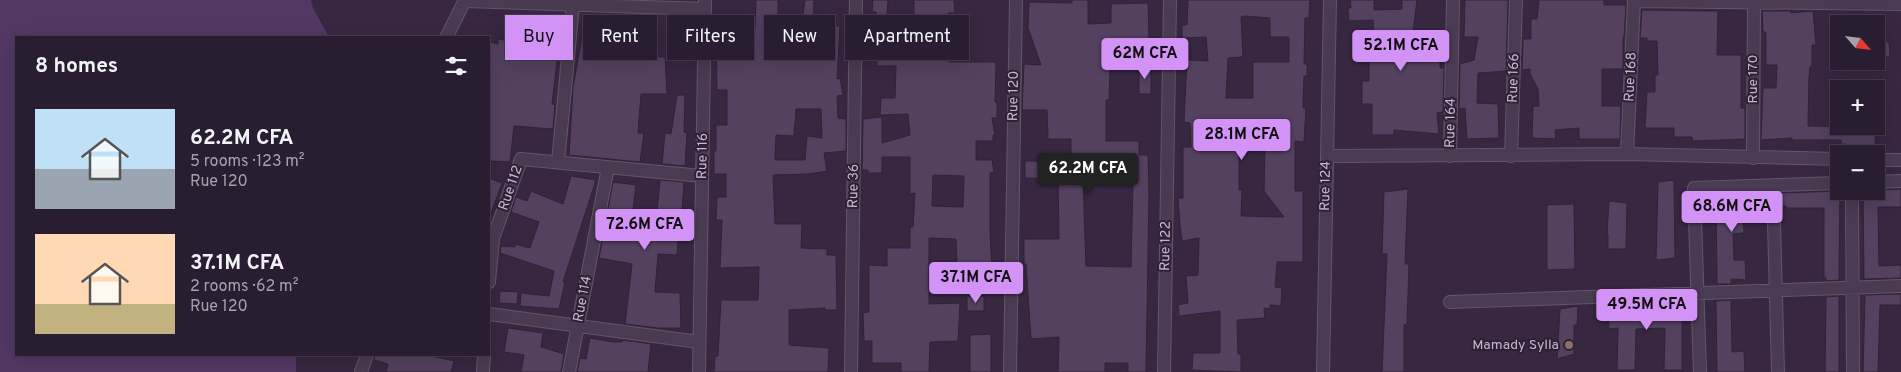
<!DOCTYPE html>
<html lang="en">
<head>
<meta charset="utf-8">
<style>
	:root { --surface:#291d31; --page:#352a3d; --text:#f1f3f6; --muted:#a5a2ab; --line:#453b4d; --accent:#d393f6 }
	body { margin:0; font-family:Overpass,sans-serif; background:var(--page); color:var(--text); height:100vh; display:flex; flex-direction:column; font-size:19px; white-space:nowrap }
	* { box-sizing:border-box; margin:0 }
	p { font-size:16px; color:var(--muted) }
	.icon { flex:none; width:28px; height:28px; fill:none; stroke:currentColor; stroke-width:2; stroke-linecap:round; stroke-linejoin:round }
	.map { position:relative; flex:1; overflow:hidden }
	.panel { position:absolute; left:15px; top:36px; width:475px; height:320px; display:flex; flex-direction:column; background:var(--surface); border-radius:0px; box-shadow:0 5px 20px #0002,0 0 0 1px var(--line) }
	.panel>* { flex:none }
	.guide { position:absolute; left:505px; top:15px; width:475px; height:45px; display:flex; gap:10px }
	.needle { width:32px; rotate:118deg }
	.buttons { position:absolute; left:1830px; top:15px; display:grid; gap:10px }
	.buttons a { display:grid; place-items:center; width:55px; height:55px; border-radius:0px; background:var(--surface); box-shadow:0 5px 20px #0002,0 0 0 1px var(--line); font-size:25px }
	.price { position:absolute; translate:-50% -42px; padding:0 11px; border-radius:5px; background:var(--accent); color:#111; font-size:16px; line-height:32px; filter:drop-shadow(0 1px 2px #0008) }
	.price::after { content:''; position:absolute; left:50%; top:30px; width:15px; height:11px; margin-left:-8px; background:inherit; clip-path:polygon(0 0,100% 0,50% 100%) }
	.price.active { background:#222; color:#fff }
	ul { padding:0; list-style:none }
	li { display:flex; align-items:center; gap:15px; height:125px; padding:0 20px }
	li span { display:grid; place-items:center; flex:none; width:140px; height:100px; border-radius:0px; color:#555 }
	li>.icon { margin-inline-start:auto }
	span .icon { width:60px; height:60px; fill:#fffc; stroke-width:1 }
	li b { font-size:21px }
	h2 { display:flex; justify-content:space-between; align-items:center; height:60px; padding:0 20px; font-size:21px }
	.pill { padding:0 18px; border-radius:0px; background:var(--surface); box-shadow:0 5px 20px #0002,0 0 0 1px var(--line); font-size:18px; line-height:45px }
	.pill.active { background:var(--accent); color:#111 }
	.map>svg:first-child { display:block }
	.water { fill:#523863 }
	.building { fill:#53415f; stroke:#302238; fill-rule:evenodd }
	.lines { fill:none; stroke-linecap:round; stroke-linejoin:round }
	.street-casing { stroke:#64566b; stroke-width:14 }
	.street { stroke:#493b51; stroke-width:12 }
	.education-dot { fill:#8d6e63; stroke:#2e2036; stroke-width:2 }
	.labels { text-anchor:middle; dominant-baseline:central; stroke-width:4; stroke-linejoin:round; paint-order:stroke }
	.street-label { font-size:14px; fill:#c4b8cb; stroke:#2e2036 }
	.poi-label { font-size:14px; fill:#c4b8cb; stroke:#2e2036; text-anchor:end }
</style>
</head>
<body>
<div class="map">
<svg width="1901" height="372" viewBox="0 0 1901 372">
	<rect width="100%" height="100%" fill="#372741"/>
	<path class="water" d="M0,0H311L313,8L329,37L16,38V355H296V372H0Z"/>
	<path class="building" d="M756,0H778V31L801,32L805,0H814L813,26H840L837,79L840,78L843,95L837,96L838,118L846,119V151L824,153L827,171L808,174L773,175L775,224H802L801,248L827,249V255H836L837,310H825V308L789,310V345L829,348L828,372H714L715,356H718L721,300H758L759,267L720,268L722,220H716L717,197H726V174H714V151H716V125H727V90H717L716,16H728V30L755,29ZM796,109H821L822,138L807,136L805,160H775L776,135L794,136Z
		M873,0H888L886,33L911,32L913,19H914V0H954L955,13H948L949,62H996L995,102H997V118H992L995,135H993V141H976V160H992L994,172L990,173V231L993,288L973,289L971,264H957L956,239L929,238V304L960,303L958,341L930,342L929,372H901V363H872V341H864L863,313L869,312V265L887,266V248H910V227H913L915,193L910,194V157H882V173H868V170H862L863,119L882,117V143L910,135L908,114L880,115L881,98H895L896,66H877L876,12H872ZM933,175L964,176L963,207L932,206Z
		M1072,0H1088V24L1111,23V4L1148,3L1149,39L1111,40L1109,100H1106V141H1139V155H1148L1149,193L1146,372H1128V363H1105V372H1058L1059,337L1031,339L1026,264H1024V239H1059L1058,179L1025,178V161L1071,162V139H1048L1047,110H1022L1024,64L1041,65L1028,28L1029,2L1072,3ZM1087,176H1111V180L1131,179V181H1133L1131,267L1086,266L1083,179L1087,180Z
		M1188,0H1310L1309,18H1305L1304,64H1307V76H1304L1303,108H1306L1304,142L1295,141V191H1303V262H1277L1275,287L1282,288L1281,306L1270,305V309L1264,308L1265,318L1237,320L1238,354H1241V372L1192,370L1193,353H1220V311L1179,316L1178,305L1188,303L1186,276L1198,275L1199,238L1182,241L1180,225L1178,198H1183V147H1191L1190,123L1184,122L1187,60L1208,61L1206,37L1182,38V25H1187ZM1244,16L1270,18V37H1289V62H1253V98H1226L1228,58L1243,57L1241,17ZM1239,139L1265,140L1264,191L1284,217L1241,216L1242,190H1239Z
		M1350,0H1374V10L1402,9V0H1417L1412,40L1440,39V68H1444L1443,112L1437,113L1439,134L1394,130V135H1372V104H1362V81H1369V50L1374,49L1373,20L1349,21L1348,8H1351Z
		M1465,0H1508L1506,71L1478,73L1477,103L1498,104L1499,138L1467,139L1465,108L1459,109L1460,64L1474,60L1478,37H1464Z
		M1539,0H1604V5H1626L1624,37H1623V69H1602V106H1621L1620,139H1579V128L1555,130L1556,139L1532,138L1533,106H1539L1538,89L1530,74V69L1522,70L1523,39H1531V19H1537Z
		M1642,10L1718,11L1717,55H1741V108H1745V139L1693,141L1692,137H1674V128H1645L1647,92H1655V75H1658L1657,41H1647V38H1640Z
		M1762,11H1791V13L1813,11L1816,45H1812V66L1810,67L1809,77L1808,126L1876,127L1875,146L1841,144V140H1792V138L1761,140L1763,88H1776L1777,65H1766V32H1763Z
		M615,16L627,17V30H633L631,41L645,42L643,57H665L667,94H641L638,133H644L640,162L569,155L573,87L585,21L614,26Z
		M548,17L562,18L552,104L555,105L553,129L514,126L510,162L489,161V42L498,44V39L545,47Z
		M1876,42H1889L1890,57H1876Z
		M1139,65H1151V94H1139Z
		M677,95H685L684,132L687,133L685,166L662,164L665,133L671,134Z
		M571,176L596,180L563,282H565L559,309L520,306L521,293L549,296L554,271L500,253L501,246L515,247V244L530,248L539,222L511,212L516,197L527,201L531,191L563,204Z
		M489,178L502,183L490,216H489Z
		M660,180L684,182L682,210L680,209L677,255L658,254L655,292L680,293L681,328H658L625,324L632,264L599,258L613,182L636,185L633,210L657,211Z
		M1674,180L1675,258L1656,260L1658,182Z
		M1408,189L1405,264H1409L1407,324L1404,325V372H1382L1387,254H1382L1384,192Z
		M1901,189V207H1878L1879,266L1901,265V278L1864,279L1863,191Z
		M1840,191L1839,280L1826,281V278H1824V208H1786V206H1782L1781,193Z
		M1765,194V207L1743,208L1744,233L1733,234L1734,260H1745L1746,280L1731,279V284H1717L1716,195Z
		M1609,201L1627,203L1626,249H1608V234H1607Z
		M1574,204L1575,269L1547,270V205Z
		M500,291L518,292L517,304L499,303Z
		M1901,294V305H1880L1878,372H1863L1865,295Z
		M967,296H984V311H967Z
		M1839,296V372H1825L1826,297Z
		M1731,300L1732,352L1744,351L1745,372H1717L1716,301Z
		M1682,302V370H1664L1665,328L1636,329L1635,370H1617L1618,328L1609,329L1607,305Z
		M1578,306L1577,325H1574V354L1557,359L1560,309Z
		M508,328L543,333L541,347L564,354L561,372H521L524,355L504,352Z
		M991,334V372H970V335Z
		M590,338L613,342H622L623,340L651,344L648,372H577L580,358L586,359Z
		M375,355H427L454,361L451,372H386L388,364L374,360Z"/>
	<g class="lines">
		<g class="street-casing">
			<path id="street" d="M465,1L705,9
				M1634,1L1901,4
				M446,38L465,0
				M1627,154L1634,0
				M1327,156L1627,154L1839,159
				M1450,156L1453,0
				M1511,156L1516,0
				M1753,158L1754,0
				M1876,160H1901
				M558,162L573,5
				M1876,182L1901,181
				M1773,185L1778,372
				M1852,191L1853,372
				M489,282L493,239L521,159L702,176
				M1450,302L1901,286
				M489,314L699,342
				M361,372L367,355
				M483,372L484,355
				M569,372L608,167
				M699,372L705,0
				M851,372L856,0
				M1010,372L1016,0
				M1164,372L1170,0
				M1323,372L1330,0
				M1700,372L1694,188L1839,183"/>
		</g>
		<use href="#street" class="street"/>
	</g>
	<circle class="education-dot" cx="1569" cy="345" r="5"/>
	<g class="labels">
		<g class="street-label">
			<text transform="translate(1631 77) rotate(-87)">Rue 168</text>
			<text transform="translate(1514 78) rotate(-88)">Rue 166</text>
			<text transform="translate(1753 79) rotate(-90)">Rue 170</text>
			<text transform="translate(1014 96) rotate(-89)">Rue 120</text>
			<text transform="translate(1451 123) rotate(-89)">Rue 164</text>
			<text transform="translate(703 156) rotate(-89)">Rue 116</text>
			<text transform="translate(854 186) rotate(-89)">Rue 36</text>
			<text transform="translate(1326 186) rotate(-89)">Rue 124</text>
			<text transform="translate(511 188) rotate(-71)">Rue 112</text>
			<text transform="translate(1166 246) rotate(-89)">Rue 122</text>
			<text transform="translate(583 299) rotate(-79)">Rue 114</text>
		</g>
		<g class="poi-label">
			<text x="1559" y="345">Mamady Sylla</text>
		</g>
	</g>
</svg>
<div class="buttons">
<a><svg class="needle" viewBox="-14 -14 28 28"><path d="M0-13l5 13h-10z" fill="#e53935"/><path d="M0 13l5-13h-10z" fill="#a5a2ab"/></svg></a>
<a>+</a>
<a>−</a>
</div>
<b class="price" style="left:1401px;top:72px">52.1M CFA</b>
<b class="price" style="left:1145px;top:80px">62M CFA</b>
<b class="price" style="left:1242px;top:161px">28.1M CFA</b>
<b class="price active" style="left:1088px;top:195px">62.2M CFA</b>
<b class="price" style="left:1732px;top:233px">68.6M CFA</b>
<b class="price" style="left:645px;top:251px">72.6M CFA</b>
<b class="price" style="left:976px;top:304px">37.1M CFA</b>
<b class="price" style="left:1647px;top:331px">49.5M CFA</b>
<div class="guide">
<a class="pill active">Buy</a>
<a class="pill">Rent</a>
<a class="pill">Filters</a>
<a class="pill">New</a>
<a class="pill">Apartment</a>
</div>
<section class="panel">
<h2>8 homes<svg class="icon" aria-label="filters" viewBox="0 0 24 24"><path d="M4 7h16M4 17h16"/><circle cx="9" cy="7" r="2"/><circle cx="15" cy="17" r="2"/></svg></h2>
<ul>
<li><span style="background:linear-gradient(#bfe0f5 60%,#9aa5b1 0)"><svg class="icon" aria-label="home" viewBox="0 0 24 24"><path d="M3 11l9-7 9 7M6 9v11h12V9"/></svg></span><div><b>62.2M CFA</b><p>5 rooms · 123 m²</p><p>Rue 120</p></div></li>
<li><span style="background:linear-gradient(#ffd9b3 70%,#c2b280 0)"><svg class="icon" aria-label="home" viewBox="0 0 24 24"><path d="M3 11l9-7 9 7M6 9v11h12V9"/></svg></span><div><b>37.1M CFA</b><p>2 rooms · 62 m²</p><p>Rue 120</p></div></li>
</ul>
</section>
</div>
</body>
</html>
